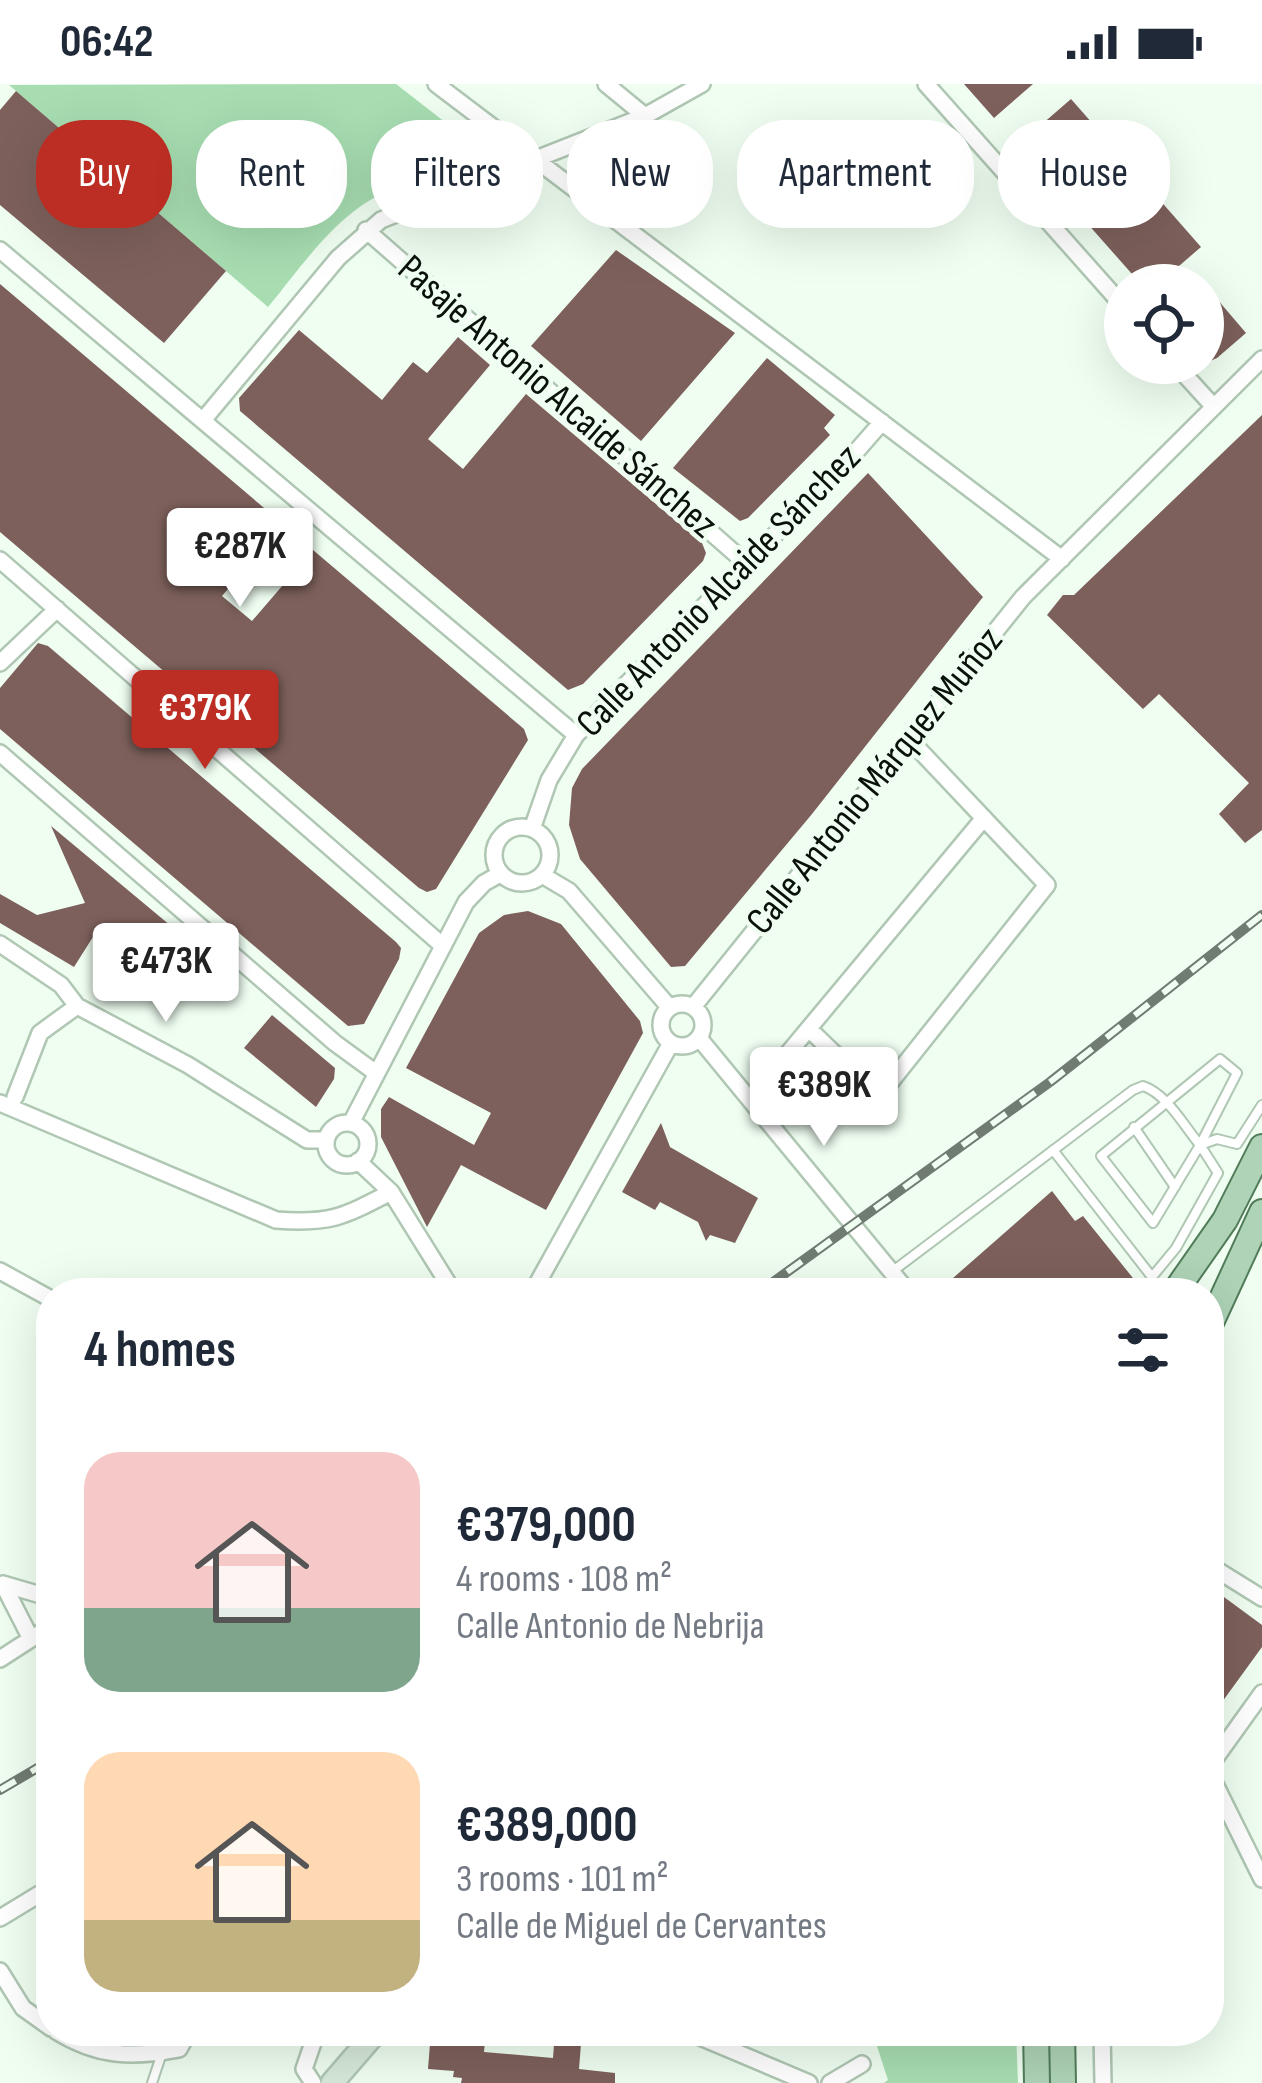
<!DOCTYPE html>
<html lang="en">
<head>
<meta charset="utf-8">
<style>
	:root { --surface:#fff; --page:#f6f6f7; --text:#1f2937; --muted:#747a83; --accent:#bc2e23 }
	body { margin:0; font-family:"Sofia Sans Condensed",sans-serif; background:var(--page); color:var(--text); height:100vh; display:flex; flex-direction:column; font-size:45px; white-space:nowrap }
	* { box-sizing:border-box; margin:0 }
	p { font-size:39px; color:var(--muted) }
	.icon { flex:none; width:66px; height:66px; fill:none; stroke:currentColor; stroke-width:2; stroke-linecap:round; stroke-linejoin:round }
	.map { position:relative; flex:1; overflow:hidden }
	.drawer { position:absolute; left:36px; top:1194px; width:1188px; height:768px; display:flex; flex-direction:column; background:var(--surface); border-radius:48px; box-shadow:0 12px 48px #0002 }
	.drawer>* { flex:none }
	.banner { position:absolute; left:36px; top:36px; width:1191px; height:108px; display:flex; gap:24px }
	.buttons { position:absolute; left:1104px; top:180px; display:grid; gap:24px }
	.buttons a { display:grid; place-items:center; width:120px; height:120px; border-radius:50%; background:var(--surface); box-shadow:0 12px 48px #0002; font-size:60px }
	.price { position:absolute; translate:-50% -102px; padding:0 27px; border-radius:12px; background:#fff; color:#222; font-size:39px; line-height:78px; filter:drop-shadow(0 3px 6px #0008) }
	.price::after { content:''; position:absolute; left:50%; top:72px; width:36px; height:27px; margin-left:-18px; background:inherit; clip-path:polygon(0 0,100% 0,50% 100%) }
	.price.active { background:var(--accent); color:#fff }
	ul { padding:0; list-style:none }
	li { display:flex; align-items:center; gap:36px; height:300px; padding:0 48px }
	li span { display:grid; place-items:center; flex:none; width:336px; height:240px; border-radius:36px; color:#555 }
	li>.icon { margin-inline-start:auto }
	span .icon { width:144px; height:144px; fill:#fffc; stroke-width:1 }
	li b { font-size:51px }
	h2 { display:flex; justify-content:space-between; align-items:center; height:144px; padding:0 48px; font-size:51px }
	.chip { padding:0 42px; border-radius:48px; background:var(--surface); box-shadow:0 12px 48px #0002; font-size:42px; line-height:108px }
	.chip.active { background:var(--accent); color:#fff }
	.status { display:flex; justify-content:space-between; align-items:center; height:84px; padding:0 60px; background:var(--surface); direction:ltr }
	.status svg { height:33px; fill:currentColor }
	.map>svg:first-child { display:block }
	.green { fill:#a7ddb1 }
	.building { fill:#7d605b }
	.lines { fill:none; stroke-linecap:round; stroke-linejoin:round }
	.lane-casing { stroke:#afc7b3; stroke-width:12 }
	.street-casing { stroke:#afc7b3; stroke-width:20 }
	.secondary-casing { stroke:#afc7b3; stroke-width:26 }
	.primary-casing { stroke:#517c5a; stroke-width:28 }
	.lane { stroke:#fff; stroke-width:8 }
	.street { stroke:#fff; stroke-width:15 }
	.secondary { stroke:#d6e9da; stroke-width:21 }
	.primary { stroke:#aed3b6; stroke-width:24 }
	.rail-casing { stroke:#707b71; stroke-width:10 }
	.rail { stroke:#effef1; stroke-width:6; stroke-dasharray:18; stroke-linecap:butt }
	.labels { text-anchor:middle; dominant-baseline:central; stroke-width:9; stroke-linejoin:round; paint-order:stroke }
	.street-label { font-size:39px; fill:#09110a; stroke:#effef1 }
</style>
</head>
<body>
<div class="status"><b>06:42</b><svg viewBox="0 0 49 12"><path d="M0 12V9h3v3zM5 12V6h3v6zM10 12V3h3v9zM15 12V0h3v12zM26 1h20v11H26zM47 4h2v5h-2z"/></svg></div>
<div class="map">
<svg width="1262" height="1999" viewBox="0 0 1262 1999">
	<rect width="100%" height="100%" fill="#effef1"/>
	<path class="green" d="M396,0L486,70C447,83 408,94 372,115C329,140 299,186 268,223L9,1Z
		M872,1947H1016L1018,1999H884L888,1996Z"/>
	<path class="building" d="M964,0H1033L994,34Z
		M16,7L226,187L164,259L0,121V26Z
		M1071,15L1201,163L1157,201H1146L1132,190L1018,61Z
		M616,166L735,249L641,357L531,262Z
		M0,200L283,440L222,512L252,537L313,466L524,645L528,656L436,805L427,808L419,804L0,448Z
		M1211,208L1246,249L1217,274L1203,280V215Z
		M299,246L382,316L413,278L427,289L458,253L490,281L428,355L463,385L526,310L702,459L706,469L703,477L583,600L568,606L240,327L239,314Z
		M767,274L835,331L824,344L830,351L748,434L740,437L673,384Z
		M1262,331V746L1245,759L1219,730L1249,699L1159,610L1143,625L1047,531L1063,511H1074Z
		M868,389L983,513L812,730L685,882L671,883L580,775L569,741L572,704L582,685Z
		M38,559L48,562L396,858L401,864L399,875L364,940L348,942L0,645V604Z
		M51,742L177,847L148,884L98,845L74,883L0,839V810L37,831L85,819Z
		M528,827L561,840L640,937L643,949L546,1126L461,1081L427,1143L381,1053V1025L389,1013L474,1061L491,1029L406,984L479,849L504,831Z
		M272,931L335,984L334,995L316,1023L244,964Z
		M661,1039L670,1063L758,1114L735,1159L710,1151L706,1157L698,1138L660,1118L655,1126L622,1108Z
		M1052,1107L1075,1137L1083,1132L1145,1209H936Z
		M1209,1502L1262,1541V1563L1209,1636Z
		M431,1947H486L484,1968L553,1974L555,1947H582L579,1985L615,1989V1999H461L462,1994L453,1993L454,1987L428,1985Z"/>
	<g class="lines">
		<g class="lane-casing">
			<path id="lane" d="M1134,1043L1175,1103
				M1053,1066L1152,1193L1176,1164L1218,1089L1200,1061
				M893,1187L1133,1006L1143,1002C1167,1010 1184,1042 1200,1061L1153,1139L1101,1072L1220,975L1237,989L1200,1061L1217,1055L1237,1060L1262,1021
				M152,1999L162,1969"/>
		</g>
		<g class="street-casing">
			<path id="street" d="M436,0L1062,475
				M606,0L645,32
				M926,0L1125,224
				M366,146L747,480
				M0,166L576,651
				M1174,279L1214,323
				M204,335L338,174L381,136L645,32L702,0
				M0,476L443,862
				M0,579L57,525
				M0,669L335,959L376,989
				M494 771a28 28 0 1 1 56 0a28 28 0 1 1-56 0Z
				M532,745L549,696L576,651L847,378L882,338
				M542,791L569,807L670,924
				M0,860L61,901L77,922L188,981L307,1056H326
				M661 941a21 21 0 1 1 42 0a21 21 0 1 1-42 0Z
				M693,923L1023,513L1262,275
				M810,946L871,1005L889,1000L1047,801L909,655
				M699,954L909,1209
				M15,1013L40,949L77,922
				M750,1015L984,734
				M0,1019L276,1136C331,1140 343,1133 391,1108
				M351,1039L466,818L484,799L500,790
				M326 1060a21 21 0 1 1 42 0a21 21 0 1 1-42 0Z
				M358,1077L391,1108L454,1209
				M0,1187L51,1215
				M532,1209L671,959
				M1209,1481L1262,1514
				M3,1500L31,1555
				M3,1500L51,1514
				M0,1575L51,1542
				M1209,1683L1262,1609
				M1209,1688L1262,1795
				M0,1834L51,1803
				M0,1887L23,1924L51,1944
				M56,1947C98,1973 132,1974 179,1965L189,1947
				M686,1947L809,1999
				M1102,1947L1103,1999
				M313,1999L304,1985L317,1947
				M830,1999L862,1980"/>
		</g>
		<g class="secondary-casing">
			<path id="secondary" d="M332,1999L377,1947"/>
		</g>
		<g class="primary-casing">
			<path id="primary" d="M1174,1209L1225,1136L1262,1063
				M1209,1243L1262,1128
				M1036,1947L1037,1999
				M1062,1947L1063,1999"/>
		</g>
		<use href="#lane" class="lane"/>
		<use href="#street" class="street"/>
		<use href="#secondary" class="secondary"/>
		<use href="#primary" class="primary"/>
		<g class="rail-casing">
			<path id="rail" d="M758,1209L1050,998L1262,831
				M0,1706L51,1676"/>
		</g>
		<use href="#rail" class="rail"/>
	</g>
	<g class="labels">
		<g class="street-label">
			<text transform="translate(557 313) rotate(41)">Pasaje Antonio Alcaide Sánchez</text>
			<text transform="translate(719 507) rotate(-46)">Calle Antonio Alcaide Sánchez</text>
			<text transform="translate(875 697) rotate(-51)">Calle Antonio Márquez Muñoz</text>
		</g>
	</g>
</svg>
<div class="buttons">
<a><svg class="icon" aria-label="locate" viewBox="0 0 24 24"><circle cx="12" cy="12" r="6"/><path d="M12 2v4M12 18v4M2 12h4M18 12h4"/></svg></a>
</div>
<b class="price" style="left:240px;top:526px">€287K</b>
<b class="price active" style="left:205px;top:688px">€379K</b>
<b class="price" style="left:166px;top:941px">€473K</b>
<b class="price" style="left:824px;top:1065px">€389K</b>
<div class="banner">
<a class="chip active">Buy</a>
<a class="chip">Rent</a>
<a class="chip">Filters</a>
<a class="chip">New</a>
<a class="chip">Apartment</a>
<a class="chip">House</a>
</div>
<section class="drawer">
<h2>4 homes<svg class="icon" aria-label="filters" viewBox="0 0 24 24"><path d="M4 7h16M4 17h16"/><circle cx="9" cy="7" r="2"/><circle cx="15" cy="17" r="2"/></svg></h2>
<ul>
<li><span style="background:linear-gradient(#f6c9c9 65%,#7fa58c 0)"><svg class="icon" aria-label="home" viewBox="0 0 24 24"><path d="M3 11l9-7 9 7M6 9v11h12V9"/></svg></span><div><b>€379,000</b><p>4 rooms · 108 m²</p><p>Calle Antonio de Nebrija</p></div></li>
<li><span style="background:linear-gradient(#ffd9b3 70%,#c2b280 0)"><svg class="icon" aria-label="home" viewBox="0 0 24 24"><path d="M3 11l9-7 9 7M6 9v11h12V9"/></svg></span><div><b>€389,000</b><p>3 rooms · 101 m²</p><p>Calle de Miguel de Cervantes</p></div></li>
</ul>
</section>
</div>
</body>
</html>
